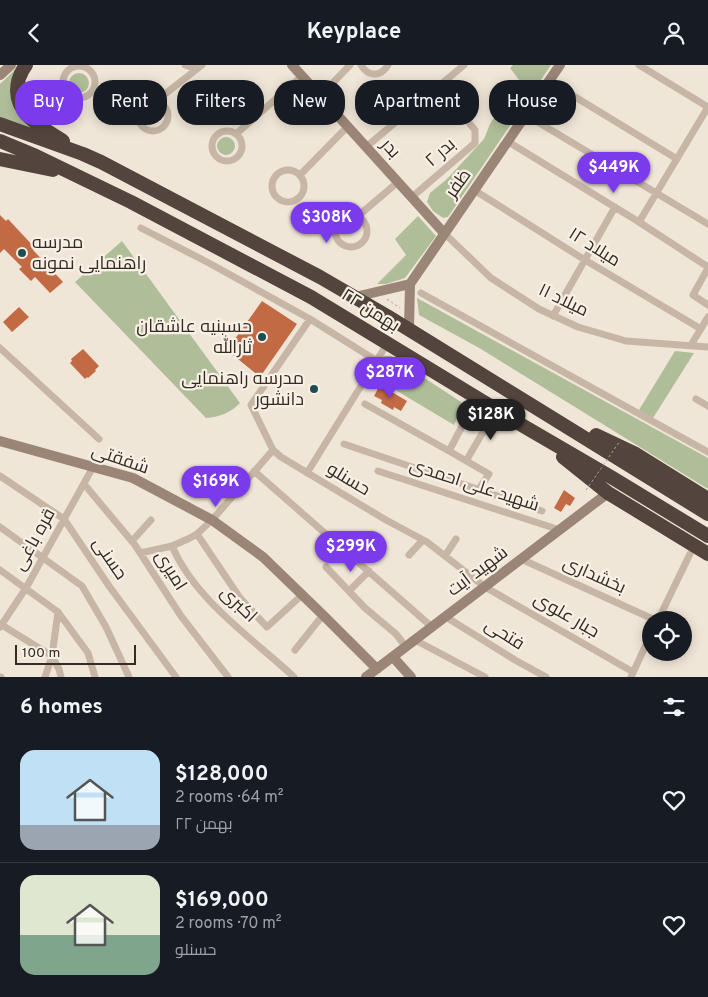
<!DOCTYPE html>
<html lang="en">
<head>
<meta charset="utf-8">
<style>
	:root { --surface:#171b24; --page:#242831; --text:#f1f3f6; --muted:#9ea1a6; --line:#363941; --accent:#7c3aed }
	body { margin:0; font-family:Overpass,Cairo,sans-serif; background:var(--page); color:var(--text); height:100vh; display:flex; flex-direction:column; font-size:19px; white-space:nowrap }
	* { box-sizing:border-box; margin:0 }
	p { font-size:16px; color:var(--muted) }
	.icon { flex:none; width:28px; height:28px; fill:none; stroke:currentColor; stroke-width:2; stroke-linecap:round; stroke-linejoin:round }
	.map { position:relative; height:612px; overflow:hidden }
	.side { display:flex; flex-direction:column; background:var(--surface); flex:1 }
	.side>* { flex:none }
	.guide { position:absolute; left:15px; top:15px; width:679px; height:45px; display:flex; gap:10px }
	.buttons { position:absolute; left:642px; top:546px; display:grid; gap:10px }
	.buttons a { display:grid; place-items:center; width:50px; height:50px; border-radius:50%; background:var(--surface); box-shadow:0 2px 12px #0003; font-size:25px }
	.scale { position:absolute; left:15px; bottom:12px; width:121px; box-sizing:border-box; padding-left:5px; border:2px solid #332b26; border-top:0; font-size:14px; line-height:18px; white-space:nowrap; color:#332b26; -webkit-text-stroke:4px #f8f0e4; paint-order:stroke }
	.price { position:absolute; translate:-50% -42px; padding:0 11px; border-radius:18px; background:var(--accent); color:#fff; font-size:16px; line-height:32px; filter:drop-shadow(0 1px 2px #0008) }
	.price::after { content:''; position:absolute; left:50%; top:30px; width:15px; height:11px; margin-left:-8px; background:inherit; clip-path:polygon(0 0,100% 0,50% 100%) }
	.price.active { background:#222; color:#fff }
	ul { padding:0; list-style:none }
	li { display:flex; align-items:center; gap:15px; height:125px; padding:0 20px }
	li+li { border-top:1px solid var(--line) }
	li span { display:grid; place-items:center; flex:none; width:140px; height:100px; border-radius:15px; color:#555 }
	li>.icon { margin-inline-start:auto }
	span .icon { width:60px; height:60px; fill:#fffc; stroke-width:1 }
	li b { font-size:21px }
	h2 { display:flex; justify-content:space-between; align-items:center; height:60px; padding:0 20px; font-size:21px }
	.tag { padding:0 18px; border-radius:20px; background:var(--surface); box-shadow:0 2px 12px #0003; font-size:18px; line-height:45px }
	.tag.active { background:var(--accent); color:#fff }
	header { display:flex; justify-content:space-between; align-items:center; height:65px; padding:0 20px; background:var(--surface); font-size:22px; font-weight:700 }
	.map>svg:first-child { display:block }
	.green { fill:#afbe99 }
	.building { fill:#c16a44 }
	.lines { fill:none; stroke-linecap:round; stroke-linejoin:round }
	.path { stroke:#b2a08f; stroke-width:1; stroke-dasharray:2.5 2.5; stroke-linecap:butt }
	.street { stroke:#c7b6a5; stroke-width:7 }
	.secondary { stroke:#9a8576; stroke-width:10 }
	.highway { stroke:#53453d; stroke-width:14 }
	.path-bridge { stroke:#b2a08f; stroke-width:1; stroke-dasharray:2.5 2.5; stroke-linecap:butt }
	.poi-dot { fill:#1d4c52; stroke:#f8f0e4; stroke-width:2 }
	.labels { text-anchor:middle; dominant-baseline:central; stroke-width:4.5; stroke-linejoin:round; paint-order:stroke }
	.street-label { font-size:18px; fill:#332b26; stroke:#f8f0e4 }
	.poi-label { font-size:18px; fill:#332b26; stroke:#f8f0e4; text-anchor:end }
</style>
</head>
<body>
<header><svg class="icon" aria-label="back" viewBox="0 0 24 24"><path d="M15 5l-7 7 7 7"/></svg>Keyplace<svg class="icon" aria-label="person" viewBox="0 0 24 24"><circle cx="12" cy="8" r="4"/><path d="M4 21q1-7 8-7t8 7"/></svg></header>
<div class="map">
<svg width="708" height="612" viewBox="0 0 708 612">
	<rect width="100%" height="100%" fill="#f0e6d8"/>
	<path class="green" d="M513,0H551L448,152L443,153L433,146L427,137L430,128L447,114L484,74L490,59L512,25L520,16L510,3Z
		M18,2C16,9 12,17 11,24C7,42 29,57 40,69L0,54V19Z
		M69 18a10 10 0 1 1 20 0a10 10 0 1 1-20 0Z
		M217 81a9 9 0 1 1 18 0a9 9 0 1 1-18 0Z
		M418,151L436,171L405,213L386,219H377L406,190L395,174Z
		M122,176L240,338C230,348 219,352 206,353L75,217Z
		M417,233L708,393V424L481,284L419,250Z
		M675,286L694,288L653,353L639,345Z
		M384,291H391L461,337L459,349L454,360L372,311L375,304Z"/>
	<path class="building" d="M0,150L6,156L8,154L35,183L33,185L63,217L50,228L35,212L31,216L19,204L22,202L4,184L0,188Z
		M262,236L297,259L260,312L227,285Z
		M19,242L29,252L12,267L3,257Z
		M83,284L99,301L95,305L96,306L88,313L87,312L85,314L70,298L72,296L71,294Z
		M380,320L407,336L401,346L394,342L393,345L381,338L382,335L374,331Z
		M564,425L575,433L570,441L566,439L561,447L554,443Z"/>
	<g class="lines">
		<path class="path" d="M387,234L400,243"/>
		<path class="street" d="M185,0L194,3L199,1
			M361,0C368,12 381,12 388,0
			M639,0L708,42
			M63 17a16 16 0 1 1 32 0a16 16 0 1 1-32 0Z
			M549,16L677,94
			M424 41a14 14 0 1 1 28 0a14 14 0 1 1-28 0Z
			M320,31L350,0
			M138 51a15 15 0 1 1 30 0a15 15 0 1 1-30 0Z
			M156,36L202,0
			M526,50L708,159
			M212 81a15 15 0 1 1 30 0a15 15 0 1 1-30 0Z
			M236,69L302,11
			M507,76L639,157L708,202
			M366,82L464,0
			M272 121a16 16 0 1 1 32 0a16 16 0 1 1-32 0Z
			M300,110L348,61
			M474,125L585,195L701,264
			M412,132L475,78V65L452,38
			M335 166a16 16 0 1 1 32 0a16 16 0 1 1-32 0Z
			M358,151L398,117
			M639,157L708,42
			M141,163L207,197L310,254L377,296
			M444,168L491,213L539,244L578,262L626,276L708,282
			M708,203L693,230L708,240
			M421,228L708,387
			M553,251L615,142
			M691,280L708,252
			M0,283L99,374
			M696,334L708,341
			M365,339L449,386L489,409L479,424
			M344,379L542,446
			M273,385L251,340L310,254
			M449,386L477,333
			M466,396L496,345
			M254,406L432,562
			M378,406L560,465
			M307,408L387,279
			M0,411L64,454L109,521L176,612
			M84,419L135,480L181,551L228,612
			M0,462L82,521L106,562L129,612
			M197,469L240,533L267,562L302,530
			M132,476L151,455
			M172,481C195,535 252,573 294,612
			M140,488L172,481L190,473L197,469L212,455L273,385L281,392L386,455L427,477L485,522L633,607
			M409,490L423,475
			M445,491L456,474
			M521,494L655,555
			M361,498L372,482
			M326,502L365,543L396,569L406,582
			M0,505L58,547L88,588L95,612
			M349,526L369,506
			M446,552L515,595L546,612
			M658,555L690,489
			M0,559L52,591L59,604L61,612
			M0,562L26,523L93,402
			M415,575L485,612
			M295,585L323,550
			M0,612H1
			M45,612L52,591L58,547
			M631,612L651,569"/>
		<path class="secondary" d="M292,0L444,168
			M0,10L11,0
			M355,232L410,219
			M409,264L410,219L560,0
			M0,376L133,413L212,455L263,492L323,550L377,604
			M393,592L411,612
			M366,612L608,428"/>
		<path class="highway" d="M26,0C20,8 17,16 17,26C17,51 45,64 63,76
			M0,59L83,89L101,97L320,212L387,251L708,449
			M0,76L36,91L131,137L311,232L525,362L611,412L708,471
			M0,94L53,105
			M596,370L634,388L708,434
			M563,392L608,428L708,489"/>
		<path class="path-bridge" d="M586,425L620,376"/>
	</g>
	<g class="poi-dot">
		<circle cx="22" cy="188" r="5"/>
		<circle cx="262" cy="272" r="5"/>
		<circle cx="314" cy="324" r="5"/>
	</g>
	<g class="labels">
		<g class="street-label">
			<text transform="translate(390 84) rotate(48)">بدر</text>
			<text transform="translate(441 88) rotate(-41)">بدر ۲</text>
			<text transform="translate(459 119) rotate(-55)">ظفر</text>
			<text transform="translate(594 183) rotate(32)">میلاد ۱۲</text>
			<text transform="translate(563 236) rotate(26)">میلاد ۱۱</text>
			<text transform="translate(370 246) rotate(32)">۲۲ بهمن</text>
			<text transform="translate(120 395) rotate(19)">شفقتی</text>
			<text transform="translate(348 415) rotate(31)">حسنلو</text>
			<text transform="translate(474 421) rotate(18)">شهید علی احمدی</text>
			<text transform="translate(35 475) rotate(-61)">قره باغی</text>
			<text transform="translate(109 494) rotate(56)">حسنی</text>
			<text transform="translate(170 506) rotate(58)">امیری</text>
			<text transform="translate(478 507) rotate(-37)">شهید آیت</text>
			<text transform="translate(594 511) rotate(24)">بخشداری</text>
			<text transform="translate(238 540) rotate(44)">اکبری</text>
			<text transform="translate(566 551) rotate(30)">جبار علوی</text>
			<text transform="translate(504 570) rotate(32)">فتحی</text>
		</g>
		<g class="poi-label">
			<text x="32" y="178" text-anchor="start">مدرسه<tspan x="32" dy="21">راهنمایی نمونه</tspan></text>
			<text x="252" y="262">حسینیه عاشقان<tspan x="252" dy="21">ثارالله</tspan></text>
			<text x="304" y="314">مدرسه راهنمایی<tspan x="304" dy="21">دانشور</tspan></text>
		</g>
	</g>
</svg>
<div class="buttons">
<a><svg class="icon" aria-label="locate" viewBox="0 0 24 24"><circle cx="12" cy="12" r="6"/><path d="M12 2v4M12 18v4M2 12h4M18 12h4"/></svg></a>
</div>
<div class="scale">100 m</div>
<b class="price" style="left:614px;top:129px">$449K</b>
<b class="price" style="left:327px;top:179px">$308K</b>
<b class="price" style="left:390px;top:334px">$287K</b>
<b class="price active" style="left:491px;top:376px">$128K</b>
<b class="price" style="left:216px;top:443px">$169K</b>
<b class="price" style="left:351px;top:508px">$299K</b>
<div class="guide">
<a class="tag active">Buy</a>
<a class="tag">Rent</a>
<a class="tag">Filters</a>
<a class="tag">New</a>
<a class="tag">Apartment</a>
<a class="tag">House</a>
</div>
</div>
<section class="side">
<h2>6 homes<svg class="icon" aria-label="filters" viewBox="0 0 24 24"><path d="M4 7h16M4 17h16"/><circle cx="9" cy="7" r="2"/><circle cx="15" cy="17" r="2"/></svg></h2>
<ul>
<li><span style="background:linear-gradient(#bfe0f5 75%,#9aa5b1 0)"><svg class="icon" aria-label="home" viewBox="0 0 24 24"><path d="M3 11l9-7 9 7M6 9v11h12V9"/></svg></span><div><b>$128,000</b><p>2 rooms · 64 m²</p><p>۲۲ بهمن</p></div><svg class="icon" aria-label="heart" viewBox="0 0 24 24"><path d="M12 20l-8-8c-3-5 5-10 8-4 3-6 11-1 8 4z"/></svg></li>
<li><span style="background:linear-gradient(#dfe7d0 60%,#7fa58c 0)"><svg class="icon" aria-label="home" viewBox="0 0 24 24"><path d="M3 11l9-7 9 7M6 9v11h12V9"/></svg></span><div><b>$169,000</b><p>2 rooms · 70 m²</p><p>حسنلو</p></div><svg class="icon" aria-label="heart" viewBox="0 0 24 24"><path d="M12 20l-8-8c-3-5 5-10 8-4 3-6 11-1 8 4z"/></svg></li>
</ul>
</section>
</body>
</html>
